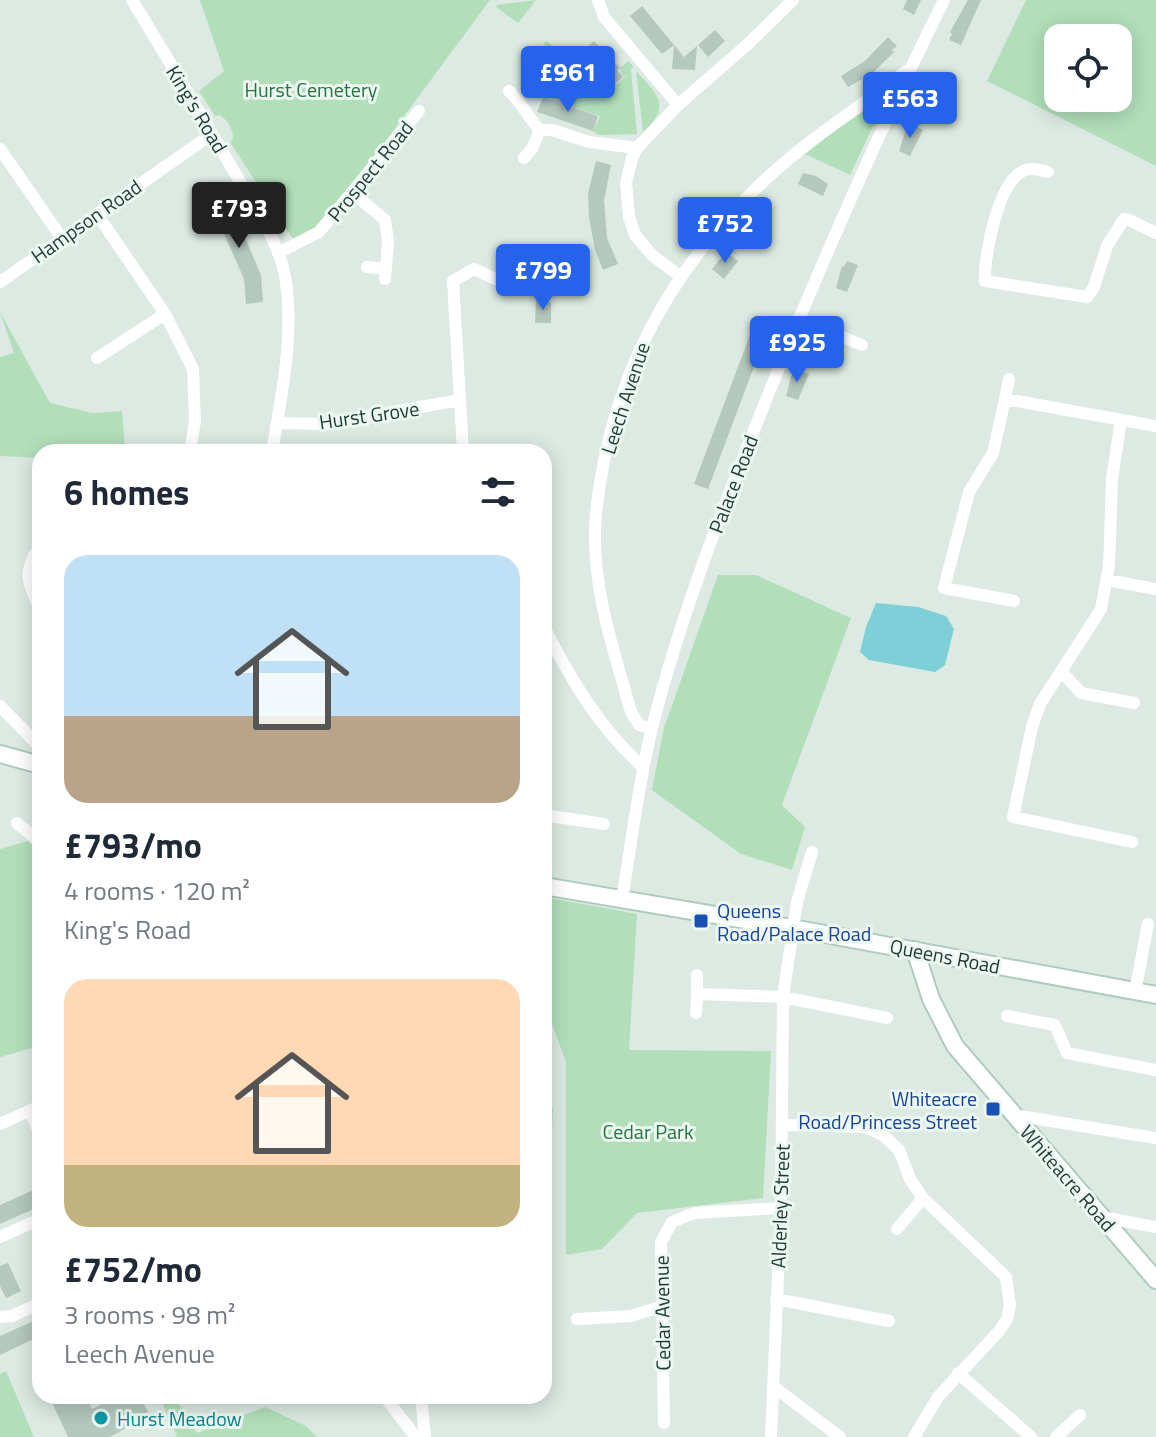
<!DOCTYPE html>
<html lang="en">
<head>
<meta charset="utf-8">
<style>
	:root { --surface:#fff; --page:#f6f6f7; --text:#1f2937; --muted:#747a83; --accent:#2563eb }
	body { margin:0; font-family:"Titillium Web",sans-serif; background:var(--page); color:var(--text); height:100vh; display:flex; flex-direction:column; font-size:30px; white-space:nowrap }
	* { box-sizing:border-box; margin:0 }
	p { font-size:26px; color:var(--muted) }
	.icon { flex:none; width:44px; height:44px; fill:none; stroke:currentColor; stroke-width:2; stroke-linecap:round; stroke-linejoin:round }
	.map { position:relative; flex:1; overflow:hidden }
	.side { position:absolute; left:32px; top:444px; width:520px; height:960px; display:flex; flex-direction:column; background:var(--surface); border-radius:24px; box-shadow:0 4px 20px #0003 }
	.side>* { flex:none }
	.tools { position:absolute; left:1044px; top:24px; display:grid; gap:16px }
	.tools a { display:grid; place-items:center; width:88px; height:88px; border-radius:16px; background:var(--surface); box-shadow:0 4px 20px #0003; font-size:40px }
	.price { position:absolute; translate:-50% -68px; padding:0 18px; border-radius:8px; background:var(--accent); color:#fff; font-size:26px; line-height:52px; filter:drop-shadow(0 2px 4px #0008) }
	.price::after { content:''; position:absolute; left:50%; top:48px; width:24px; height:18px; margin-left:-12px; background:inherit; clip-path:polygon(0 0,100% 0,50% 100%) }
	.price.selected { background:#222; color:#fff }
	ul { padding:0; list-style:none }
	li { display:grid; align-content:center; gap:16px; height:424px; padding:0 32px }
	li span { display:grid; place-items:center; height:248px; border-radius:24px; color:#555 }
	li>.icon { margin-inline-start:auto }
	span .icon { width:144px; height:144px; fill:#fffc; stroke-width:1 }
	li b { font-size:34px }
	h2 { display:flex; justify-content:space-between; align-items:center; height:96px; padding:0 32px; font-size:34px }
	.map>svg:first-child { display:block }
	.green { fill:#b2dfba; fill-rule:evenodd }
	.water { fill:#7dd0d7 }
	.building { fill:#b4c8be }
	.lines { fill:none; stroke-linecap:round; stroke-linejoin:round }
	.secondary-casing { stroke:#aecbbe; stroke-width:20 }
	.minor { stroke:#fff; stroke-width:12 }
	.secondary { stroke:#fff; stroke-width:16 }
	.transit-dot { fill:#1a4fb4; stroke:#ecf7f1; stroke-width:3 }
	.culture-dot { fill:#0f9aa8; stroke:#ecf7f1; stroke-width:3 }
	.labels { text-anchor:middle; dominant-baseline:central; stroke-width:6; stroke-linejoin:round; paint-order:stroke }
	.park-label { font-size:20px; fill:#23753c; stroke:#ecf7f1 }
	.street-label { font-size:20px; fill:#1d3b30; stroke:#ecf7f1 }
	.transit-label { font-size:20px; fill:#164399; stroke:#ecf7f1; text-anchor:start }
	.culture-label { font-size:20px; fill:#0d838f; stroke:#ecf7f1; text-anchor:start }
</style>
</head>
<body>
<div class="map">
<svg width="1156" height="1437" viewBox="0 0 1156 1437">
	<rect width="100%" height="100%" fill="#dceae3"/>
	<path class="green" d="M200,0H490L325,223L293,239L230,142L233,138C233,129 228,121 220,115L215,116L199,91L224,71Z
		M536,0L518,23L496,7L497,5Z
		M1026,0H1156V166L987,81ZM1058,38H1118V98H1058Z
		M546,41L572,59L583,48L616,85L627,75L623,77L620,68L628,61L633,66L631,70L637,134L598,135L593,131L600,116L541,96L533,90V80L521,68L535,58Z
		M636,71C658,95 672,106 643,132Z
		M879,101L882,107L850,175L805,154L833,132Z
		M0,312L50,403L92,413L122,411L125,449L113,452H40L39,458L0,456V357L14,353Z
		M718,575H756L851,618L782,805L805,827L792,870L741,854L652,790L664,728Z
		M28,841L40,852V1046L0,1057V849Z
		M544,897L637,914L629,1050L771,1051L763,1198L637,1213L602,1249L566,1255V1062L544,1002Z
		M544,1107L553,1108L551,1149H544Z
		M6,1371L34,1437H0V1374Z
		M159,1396H174L197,1433L265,1407L306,1426L317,1437H175L177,1436Z"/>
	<path class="water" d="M876,603L918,607L946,616L954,629L945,665L935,672L869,660L860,652L866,627Z"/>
	<path class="building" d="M907,0H921L914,15L903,9Z
		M968,0H981L961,45L949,40L952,34L950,32Z
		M642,6L674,45L662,54L630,16Z
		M715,30L725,41L708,57L698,45Z
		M888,37L897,46L892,50L894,52L872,74L848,87L841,76L865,61Z
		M594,41L620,68L617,70L623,77L615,84L585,49Z
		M674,45L684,57L697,46L695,70L672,69Z
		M543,97L598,116L593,131L537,112Z
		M911,124L923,130L910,156L899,151L906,129L909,130Z
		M596,161L611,165L604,200L607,238L618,264L603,270L595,250L589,217L588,194Z
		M803,173L816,176L828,184L823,196L798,184Z
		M223,195L234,212L261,275L263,302L246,304L244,279L218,220L209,204Z
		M726,252L738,261L724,279L712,269Z
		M847,261L858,265L847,292L836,288L842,266L844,267Z
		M550,273H565V294H549Z
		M536,301L551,302V323H535Z
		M753,327L767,332L708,489L694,484Z
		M797,369L809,374L798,400L786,396L792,374L794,375Z
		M40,1187V1206L0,1224V1205Z
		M8,1263L21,1291L6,1298L0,1286V1266Z
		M40,1318V1336L0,1355V1336Z
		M49,1396H86L92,1409L118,1396H139L150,1415L110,1437H68Z"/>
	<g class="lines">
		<g class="secondary-casing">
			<path id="secondary" d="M0,754L40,765
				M544,886L792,928L1156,995
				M915,950L931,999L955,1046L1156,1280"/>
		</g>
		<path class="minor" d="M132,0C167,57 201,115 235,173C254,207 281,243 286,283C294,339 281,397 272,452
			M598,0L604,17L678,105
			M509,91C522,103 528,118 540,130H552L589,142L637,148
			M0,149L61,237
			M524,158L532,149L540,130
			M1048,172C1039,170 1031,167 1023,171C998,183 984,255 985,281L1087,297L1094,287L1107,246L1124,219L1129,220L1156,233
			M353,193L385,220L388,241L385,279
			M97,214L165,314L193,369L195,421L190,452
			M278,253L319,232L419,111
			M367,267L386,269
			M680,276L653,256L635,235L629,217L626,183L632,158L637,148L678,105L748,44L793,0
			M0,282L212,134
			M798,319L862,345
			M97,358L165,314
			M1005,399L1009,379
			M460,400L453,281L474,269L510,286
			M1121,420L1112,479L1109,566L1101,609L1040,704L1032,727L1013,817L1132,842
			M277,423L325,424L460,400L463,452
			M40,546C23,570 27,584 40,608
			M1107,580L1156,589
			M1014,601L944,588L969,492L993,453L1005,399L1156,426
			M544,627C570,678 600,729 643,767
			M1062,672L1081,693L1134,703
			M0,706L40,747
			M652,729L639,725L631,712C615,654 594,595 595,534C595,508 600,481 605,456C628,346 685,254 767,178C810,138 860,107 906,71
			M544,815L604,824
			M17,823L40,842
			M622,900C631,844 638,787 651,732C679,620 721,512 764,405C819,268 878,133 944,0
			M697,975V994
			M1135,992L1148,924
			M696,1013L697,994L783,997L887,1018
			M1007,1016L1055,1025L1067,1053L1156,1070
			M30,1111L40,1134
			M1014,1115L1156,1138
			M0,1124L40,1106
			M783,1125L864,1127L883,1135L899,1150L910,1179L923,1198L897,1229
			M1102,1217L1156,1227
			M0,1237L40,1219
			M776,1299L889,1321
			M0,1317L12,1316L40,1303
			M577,1319L631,1316L660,1307
			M958,1373L1031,1437
			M774,1387L840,1437
			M384,1396L416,1437
			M421,1396L425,1437
			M664,1423L661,1242L672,1222L694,1213L781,1208
			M771,1437L781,1208L783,997L797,902L812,852
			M914,1437L938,1397L999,1331L1007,1319L1010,1305L1006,1277L923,1198
			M1056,1437L1080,1415"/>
		<use href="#secondary" class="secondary"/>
	</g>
	<g class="transit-dot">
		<rect x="693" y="913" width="16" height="16" rx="4"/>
		<rect x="985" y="1101" width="16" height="16" rx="4"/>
	</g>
	<circle class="culture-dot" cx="101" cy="1418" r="8"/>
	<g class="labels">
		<g class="park-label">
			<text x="311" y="89">Hurst Cemetery</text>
			<text x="648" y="1131">Cedar Park</text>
		</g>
		<g class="street-label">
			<text transform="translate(197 109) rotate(59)">King's Road</text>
			<text transform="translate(370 171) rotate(-51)">Prospect Road</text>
			<text transform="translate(86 221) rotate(-35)">Hampson Road</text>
			<text transform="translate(625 398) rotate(-72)">Leech Avenue</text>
			<text transform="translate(369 415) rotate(-8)">Hurst Grove</text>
			<text transform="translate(733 484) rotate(-69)">Palace Road</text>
			<text transform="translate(945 956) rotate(11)">Queens Road</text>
			<text transform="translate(1068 1178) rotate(49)">Whiteacre Road</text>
			<text transform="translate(780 1206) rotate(-88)">Alderley Street</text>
			<text transform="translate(662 1313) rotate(-91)">Cedar Avenue</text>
		</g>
		<g class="transit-label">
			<text x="717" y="910">Queens<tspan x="717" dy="23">Road/Palace Road</tspan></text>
			<text x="977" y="1098" text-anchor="end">Whiteacre<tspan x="977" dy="23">Road/Princess Street</tspan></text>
		</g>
		<g class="culture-label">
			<text x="117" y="1418">Hurst Meadow</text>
		</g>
	</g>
</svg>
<div class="tools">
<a><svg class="icon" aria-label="locate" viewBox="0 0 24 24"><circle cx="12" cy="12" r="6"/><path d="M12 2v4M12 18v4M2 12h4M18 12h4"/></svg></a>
</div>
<b class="price" style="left:568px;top:114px">£961</b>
<b class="price" style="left:910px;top:140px">£563</b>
<b class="price selected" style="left:239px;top:250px">£793</b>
<b class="price" style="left:725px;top:265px">£752</b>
<b class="price" style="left:543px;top:312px">£799</b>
<b class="price" style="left:797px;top:384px">£925</b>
<section class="side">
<h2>6 homes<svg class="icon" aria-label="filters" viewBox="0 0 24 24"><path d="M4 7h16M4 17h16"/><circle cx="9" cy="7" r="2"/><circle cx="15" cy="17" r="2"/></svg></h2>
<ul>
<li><span style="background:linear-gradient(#bfe0f5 65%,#b9a48a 0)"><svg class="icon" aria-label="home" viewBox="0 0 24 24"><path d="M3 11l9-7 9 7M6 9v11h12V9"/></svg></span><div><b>£793/mo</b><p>4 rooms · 120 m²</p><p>King's Road</p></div></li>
<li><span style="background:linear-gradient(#ffd9b3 75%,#c2b280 0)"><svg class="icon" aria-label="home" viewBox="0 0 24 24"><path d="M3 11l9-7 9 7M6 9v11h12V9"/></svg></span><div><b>£752/mo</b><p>3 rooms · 98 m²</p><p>Leech Avenue</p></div></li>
</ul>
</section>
</div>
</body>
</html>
